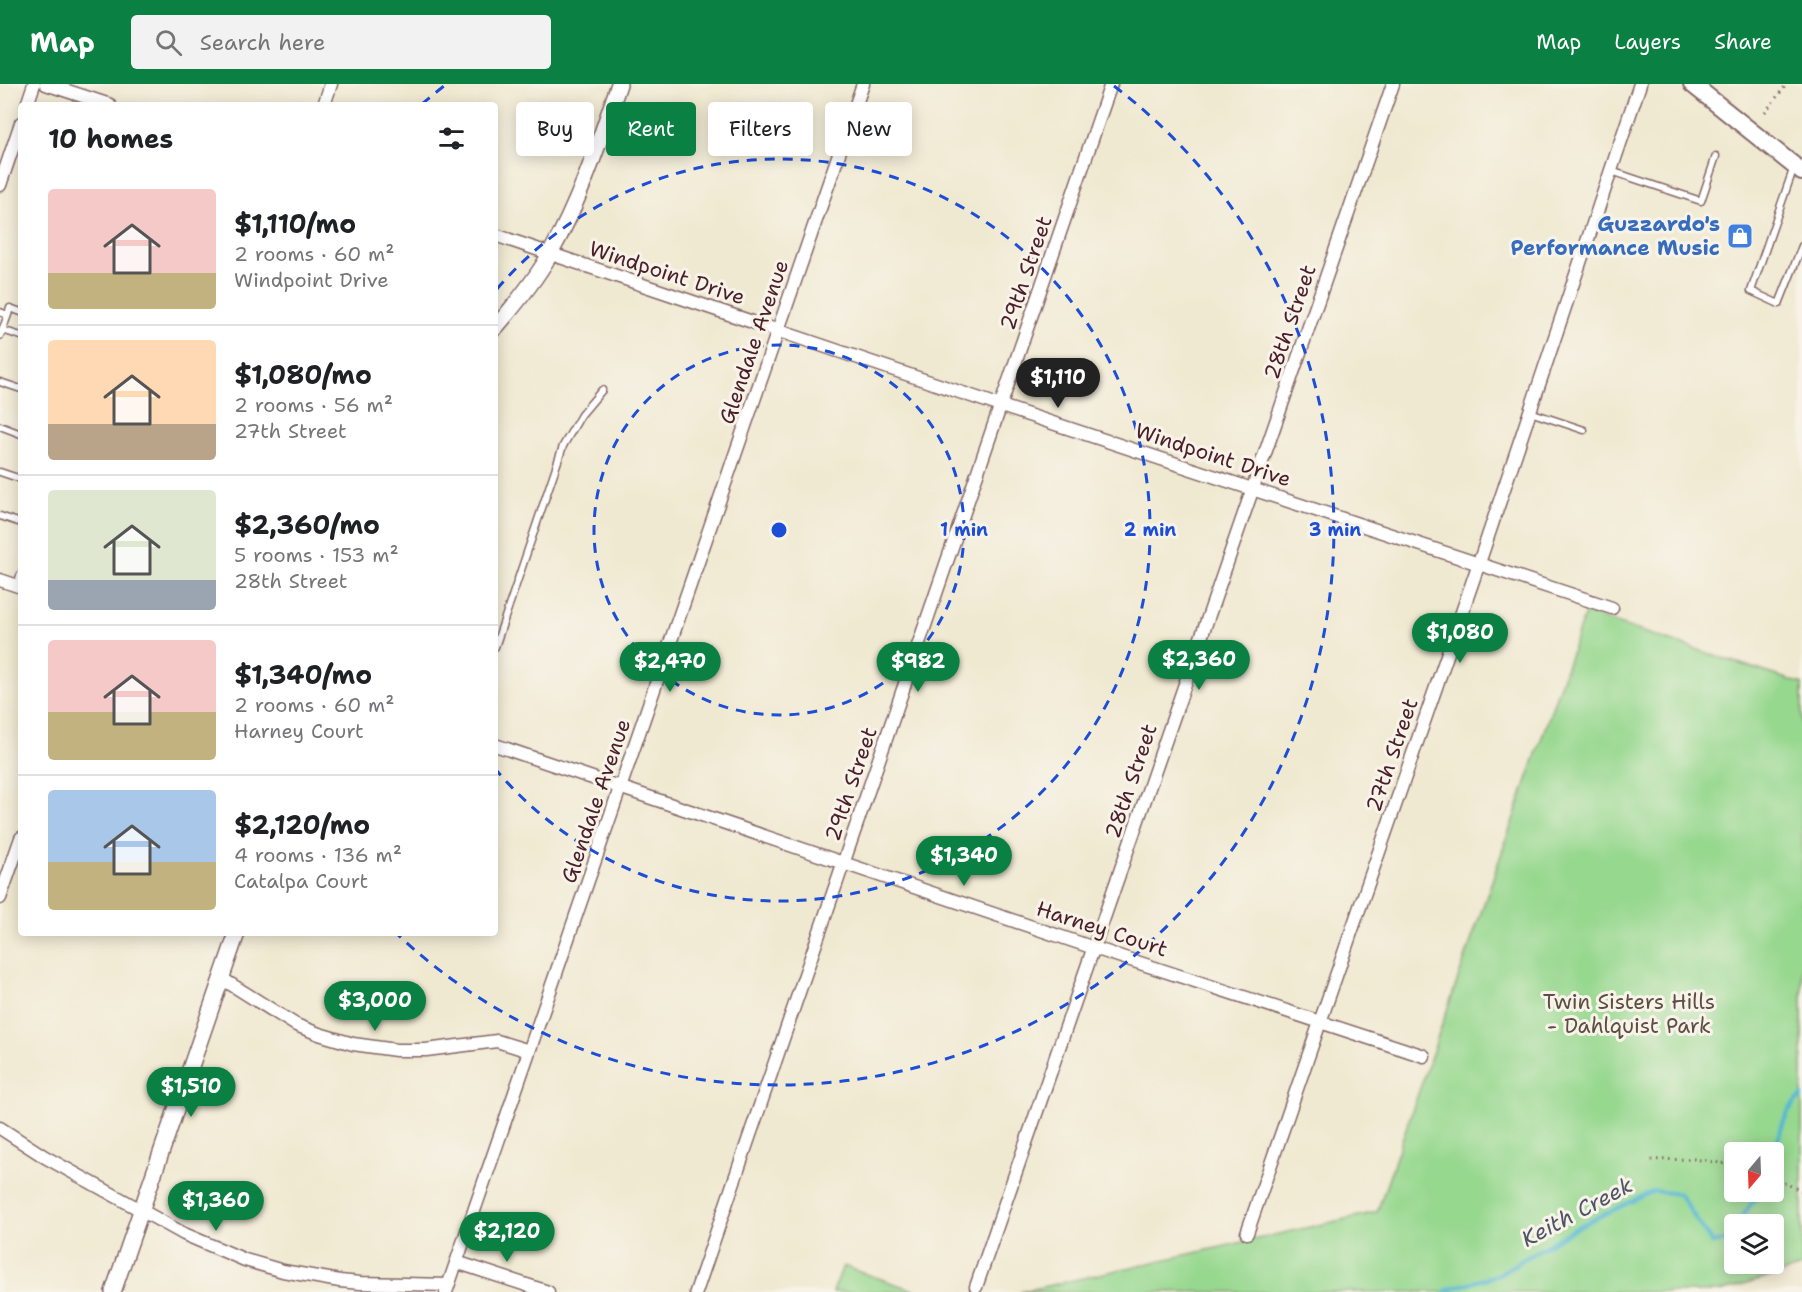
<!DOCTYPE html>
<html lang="en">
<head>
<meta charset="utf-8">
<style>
	:root { --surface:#fff; --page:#f2f2f2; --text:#202124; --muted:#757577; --line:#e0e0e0; --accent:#0b8043 }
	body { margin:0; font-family:"Shantell Sans",sans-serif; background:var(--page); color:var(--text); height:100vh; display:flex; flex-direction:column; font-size:22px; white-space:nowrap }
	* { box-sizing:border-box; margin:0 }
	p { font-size:20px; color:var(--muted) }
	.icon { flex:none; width:33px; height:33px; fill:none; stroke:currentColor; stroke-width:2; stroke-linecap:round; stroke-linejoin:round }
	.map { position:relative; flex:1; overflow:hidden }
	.sheet { position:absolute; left:18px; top:18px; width:480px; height:834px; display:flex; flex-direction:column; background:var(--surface); border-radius:6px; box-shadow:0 3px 15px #0003 }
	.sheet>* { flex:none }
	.guide { position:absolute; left:516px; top:18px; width:570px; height:54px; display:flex; gap:12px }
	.needle { width:39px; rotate:199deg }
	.tools { position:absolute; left:1724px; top:1058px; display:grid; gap:12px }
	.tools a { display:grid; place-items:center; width:60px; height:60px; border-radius:6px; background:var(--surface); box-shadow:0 3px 15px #0003; font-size:30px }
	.price { position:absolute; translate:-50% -51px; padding:0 14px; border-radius:21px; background:var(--accent); color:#fff; font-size:20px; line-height:39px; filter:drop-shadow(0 2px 3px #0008) }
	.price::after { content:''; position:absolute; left:50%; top:36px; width:18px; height:14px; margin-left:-9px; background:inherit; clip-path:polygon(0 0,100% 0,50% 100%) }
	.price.active { background:#222; color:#fff }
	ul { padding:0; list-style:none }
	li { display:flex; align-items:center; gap:18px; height:150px; padding:0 30px }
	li+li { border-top:2px solid var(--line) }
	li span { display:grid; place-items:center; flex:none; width:168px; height:120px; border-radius:6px; color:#555 }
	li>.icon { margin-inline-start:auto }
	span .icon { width:72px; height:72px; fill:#fffc; stroke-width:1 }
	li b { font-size:26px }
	h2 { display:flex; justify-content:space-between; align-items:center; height:72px; padding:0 30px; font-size:26px }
	.pill { padding:0 21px; border-radius:6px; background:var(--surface); box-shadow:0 3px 15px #0003; font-size:21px; line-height:54px }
	.pill.active { background:var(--accent); color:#fff }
	header { display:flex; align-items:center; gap:36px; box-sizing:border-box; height:84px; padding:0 30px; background:var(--accent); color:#fff }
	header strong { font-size:28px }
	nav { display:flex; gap:33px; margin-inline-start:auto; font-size:21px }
	.search { width:420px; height:54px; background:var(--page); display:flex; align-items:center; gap:15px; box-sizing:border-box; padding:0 21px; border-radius:6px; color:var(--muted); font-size:22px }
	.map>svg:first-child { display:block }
	.green { fill:#97d88f; stroke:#707c5d; stroke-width:1.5; fill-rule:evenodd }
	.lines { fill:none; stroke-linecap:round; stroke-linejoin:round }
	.stream { stroke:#51b7d0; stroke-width:4.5 }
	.service-casing { stroke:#846665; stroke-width:9 }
	.minor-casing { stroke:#846665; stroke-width:15 }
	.tertiary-casing { stroke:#846665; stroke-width:18 }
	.secondary-casing { stroke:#846665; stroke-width:20 }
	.path { stroke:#846665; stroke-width:3; stroke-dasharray:1.5 4.5; stroke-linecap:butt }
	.service { stroke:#fff; stroke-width:6 }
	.minor { stroke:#fff; stroke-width:12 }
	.tertiary { stroke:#fff; stroke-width:15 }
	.secondary { stroke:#fff; stroke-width:16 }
	.ring { fill:none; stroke:#1d4ed8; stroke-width:3; stroke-dasharray:10 8 }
	.labels { text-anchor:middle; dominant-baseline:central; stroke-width:6; stroke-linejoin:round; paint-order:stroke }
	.shop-label { font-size:21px; font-weight:bold; fill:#366cbe; stroke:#f7f3e8; text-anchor:end }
	.street-label { font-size:21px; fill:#4a1f2b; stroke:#f7f3e8 }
	.park-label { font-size:21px; fill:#5d4d44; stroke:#f7f3e8 }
	.water-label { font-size:22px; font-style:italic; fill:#4c5465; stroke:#f7f3e8 }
	.centre { fill:#1d4ed8; stroke:#f7f3e8; stroke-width:3 }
	.ring-label { font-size:18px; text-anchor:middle; font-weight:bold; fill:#1d4ed8; stroke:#f7f3e8; stroke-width:6; stroke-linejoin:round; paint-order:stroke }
</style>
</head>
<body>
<header>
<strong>Map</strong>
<div class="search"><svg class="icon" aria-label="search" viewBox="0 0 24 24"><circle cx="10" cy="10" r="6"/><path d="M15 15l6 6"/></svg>Search here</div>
<nav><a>Map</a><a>Layers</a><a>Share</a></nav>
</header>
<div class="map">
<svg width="1802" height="1208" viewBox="0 0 1802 1208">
	<rect width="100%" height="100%" fill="#f7f3e8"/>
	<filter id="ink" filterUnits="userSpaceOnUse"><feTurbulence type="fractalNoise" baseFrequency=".0167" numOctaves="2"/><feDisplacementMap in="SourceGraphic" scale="12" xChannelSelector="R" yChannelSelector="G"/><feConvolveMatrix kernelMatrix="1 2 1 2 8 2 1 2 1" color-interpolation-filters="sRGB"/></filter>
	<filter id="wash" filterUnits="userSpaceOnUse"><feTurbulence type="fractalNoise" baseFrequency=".008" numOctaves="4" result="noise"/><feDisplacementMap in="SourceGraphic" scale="24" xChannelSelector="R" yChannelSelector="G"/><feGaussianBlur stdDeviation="1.35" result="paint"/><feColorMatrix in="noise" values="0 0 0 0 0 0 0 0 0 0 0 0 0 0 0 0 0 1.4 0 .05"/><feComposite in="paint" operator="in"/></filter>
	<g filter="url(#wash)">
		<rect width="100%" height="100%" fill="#f0e9d1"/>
		<path class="green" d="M1585,529L1802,600V1183L1720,1208H1020L1377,1128ZM1734,1068H1773V1107H1734ZM1734,1140H1773V1179H1734Z
			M843,1182L919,1208H833Z"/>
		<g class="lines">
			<path class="stream" d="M1773,1072C1780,1051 1783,1026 1802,1012
				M1737,1140L1760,1107
				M1445,1208L1450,1205L1497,1191L1581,1141L1654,1107L1679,1110L1712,1159L1725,1157L1734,1145"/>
		</g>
	</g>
	<g filter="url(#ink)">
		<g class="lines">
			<g class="service-casing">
				<path id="service" d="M1794,83L1751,207L1779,220L1802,162
					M1611,87L1701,117L1716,72
					M0,228L8,231L10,224L21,228
					M2,246L21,252
					M0,252L8,231
					M0,298L21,305
					M1530,328L1584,346
					M0,342L21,350
					M0,388L21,395
					M0,432L21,439
					M16,501L21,490
					M495,563L563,362L581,331L602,306"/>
			</g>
			<g class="minor-casing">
				<path id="minor" d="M46,0L110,21
					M27,21L34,0
					M324,21L331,0
					M0,101L21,39
					M495,151L1001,322L1612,524
					M0,496L21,503
					M495,661L1094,864L1424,972
					M0,814L21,754
					M221,894L296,941L319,950L353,960L396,966H426L497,957L529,967
					M0,1044L45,1073L184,1150L245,1176L283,1187L340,1197L360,1199L448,1201
					M1247,1149L1479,479L1640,0
					M456,1178L548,1208
					M976,1203L1393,0
					M446,1208L863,0
					M696,1208L1111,0"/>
			</g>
			<g class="tertiary-casing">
				<path id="tertiary" d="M495,244C515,221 535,197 550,170C580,117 599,58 619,0
					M113,1208L237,849"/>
			</g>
			<g class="secondary-casing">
				<path id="secondary" d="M1692,0L1802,88"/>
			</g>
			<path class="path" d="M1765,28L1787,0
				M1651,1076L1694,1075L1734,1081
				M1773,1094L1802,1107"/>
			<use href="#service" class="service"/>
			<use href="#minor" class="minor"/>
			<use href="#tertiary" class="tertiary"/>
			<use href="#secondary" class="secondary"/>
		</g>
	</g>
	<g class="ring">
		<circle cx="779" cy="446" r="185"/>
		<path d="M497 205A371 371 0 1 1 497 687"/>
		<path d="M422 20A556 556 0 0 1 444 2M1114 2A556 556 0 1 1 396 849"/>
	</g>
	<defs>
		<g id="shop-square" transform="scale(1.35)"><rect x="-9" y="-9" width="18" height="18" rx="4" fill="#3f7fe0" stroke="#f7f3e8"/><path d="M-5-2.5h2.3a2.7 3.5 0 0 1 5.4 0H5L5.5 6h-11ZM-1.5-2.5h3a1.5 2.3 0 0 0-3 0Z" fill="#fff"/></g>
	</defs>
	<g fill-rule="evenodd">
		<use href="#shop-square" x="1740" y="152"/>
	</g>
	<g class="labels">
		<g class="shop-label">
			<text x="1720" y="140">Guzzardo's<tspan x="1720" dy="24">Performance Music</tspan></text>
		</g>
		<g class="street-label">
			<text transform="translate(667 189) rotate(18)">Windpoint Drive</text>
			<text transform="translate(1026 189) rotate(-71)">29th Street</text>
			<text transform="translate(1290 238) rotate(-71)">28th Street</text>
			<text transform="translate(754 258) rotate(-71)">Glendale Avenue</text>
			<text transform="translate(1213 371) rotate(18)">Windpoint Drive</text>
			<text transform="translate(1392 671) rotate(-71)">27th Street</text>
			<text transform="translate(1131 697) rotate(-71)">28th Street</text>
			<text transform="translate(851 700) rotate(-71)">29th Street</text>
			<text transform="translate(596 717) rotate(-71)">Glendale Avenue</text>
			<text transform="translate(1102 845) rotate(18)">Harney Court</text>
		</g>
		<g class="park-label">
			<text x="1629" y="918">Twin Sisters Hills<tspan x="1629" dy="24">- Dahlquist Park</tspan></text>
		</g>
		<g class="water-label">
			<text transform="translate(1577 1128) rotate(-28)">Keith Creek</text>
		</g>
	</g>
	<circle cx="779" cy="446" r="9" class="centre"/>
	<g class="ring-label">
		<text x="964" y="452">1 min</text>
		<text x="1150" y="452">2 min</text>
		<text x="1335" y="452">3 min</text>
	</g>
</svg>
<div class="tools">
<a><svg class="needle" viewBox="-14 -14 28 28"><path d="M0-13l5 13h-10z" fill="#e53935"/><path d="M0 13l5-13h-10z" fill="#757577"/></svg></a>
<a><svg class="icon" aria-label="layers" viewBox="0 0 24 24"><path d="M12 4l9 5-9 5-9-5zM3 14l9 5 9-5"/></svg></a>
</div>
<b class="price active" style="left:1058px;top:325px">$1,110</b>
<b class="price" style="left:1460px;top:580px">$1,080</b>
<b class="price" style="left:1199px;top:607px">$2,360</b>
<b class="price" style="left:670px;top:609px">$2,470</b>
<b class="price" style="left:918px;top:609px">$982</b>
<b class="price" style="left:964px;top:803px">$1,340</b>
<b class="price" style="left:375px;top:948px">$3,000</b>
<b class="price" style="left:191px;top:1034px">$1,510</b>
<b class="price" style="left:216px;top:1148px">$1,360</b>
<b class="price" style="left:507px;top:1179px">$2,120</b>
<div class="guide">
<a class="pill">Buy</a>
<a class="pill active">Rent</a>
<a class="pill">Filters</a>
<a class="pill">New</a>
</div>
<section class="sheet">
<h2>10 homes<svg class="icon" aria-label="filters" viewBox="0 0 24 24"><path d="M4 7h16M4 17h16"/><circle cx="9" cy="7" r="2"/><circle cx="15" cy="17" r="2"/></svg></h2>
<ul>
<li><span style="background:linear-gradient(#f6c9c9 70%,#c2b280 0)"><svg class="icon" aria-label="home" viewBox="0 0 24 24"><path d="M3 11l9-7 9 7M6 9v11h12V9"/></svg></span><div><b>$1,110/mo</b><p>2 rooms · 60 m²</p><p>Windpoint Drive</p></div></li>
<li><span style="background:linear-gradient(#ffd9b3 70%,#b9a48a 0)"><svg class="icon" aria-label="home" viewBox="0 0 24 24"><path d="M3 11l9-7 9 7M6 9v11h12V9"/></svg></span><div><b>$1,080/mo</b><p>2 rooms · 56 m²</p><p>27th Street</p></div></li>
<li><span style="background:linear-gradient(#dfe7d0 75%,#9aa5b1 0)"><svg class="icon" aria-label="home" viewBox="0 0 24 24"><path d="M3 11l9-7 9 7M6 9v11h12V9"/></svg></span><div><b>$2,360/mo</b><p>5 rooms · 153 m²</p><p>28th Street</p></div></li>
<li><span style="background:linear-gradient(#f6c9c9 60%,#c2b280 0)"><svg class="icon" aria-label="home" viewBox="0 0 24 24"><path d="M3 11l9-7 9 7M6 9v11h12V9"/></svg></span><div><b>$1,340/mo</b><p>2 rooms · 60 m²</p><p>Harney Court</p></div></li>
<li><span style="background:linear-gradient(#a9c7e8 60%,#c2b280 0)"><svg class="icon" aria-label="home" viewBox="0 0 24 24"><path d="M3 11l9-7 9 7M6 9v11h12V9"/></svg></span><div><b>$2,120/mo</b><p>4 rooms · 136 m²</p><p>Catalpa Court</p></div></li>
</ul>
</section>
</div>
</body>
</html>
